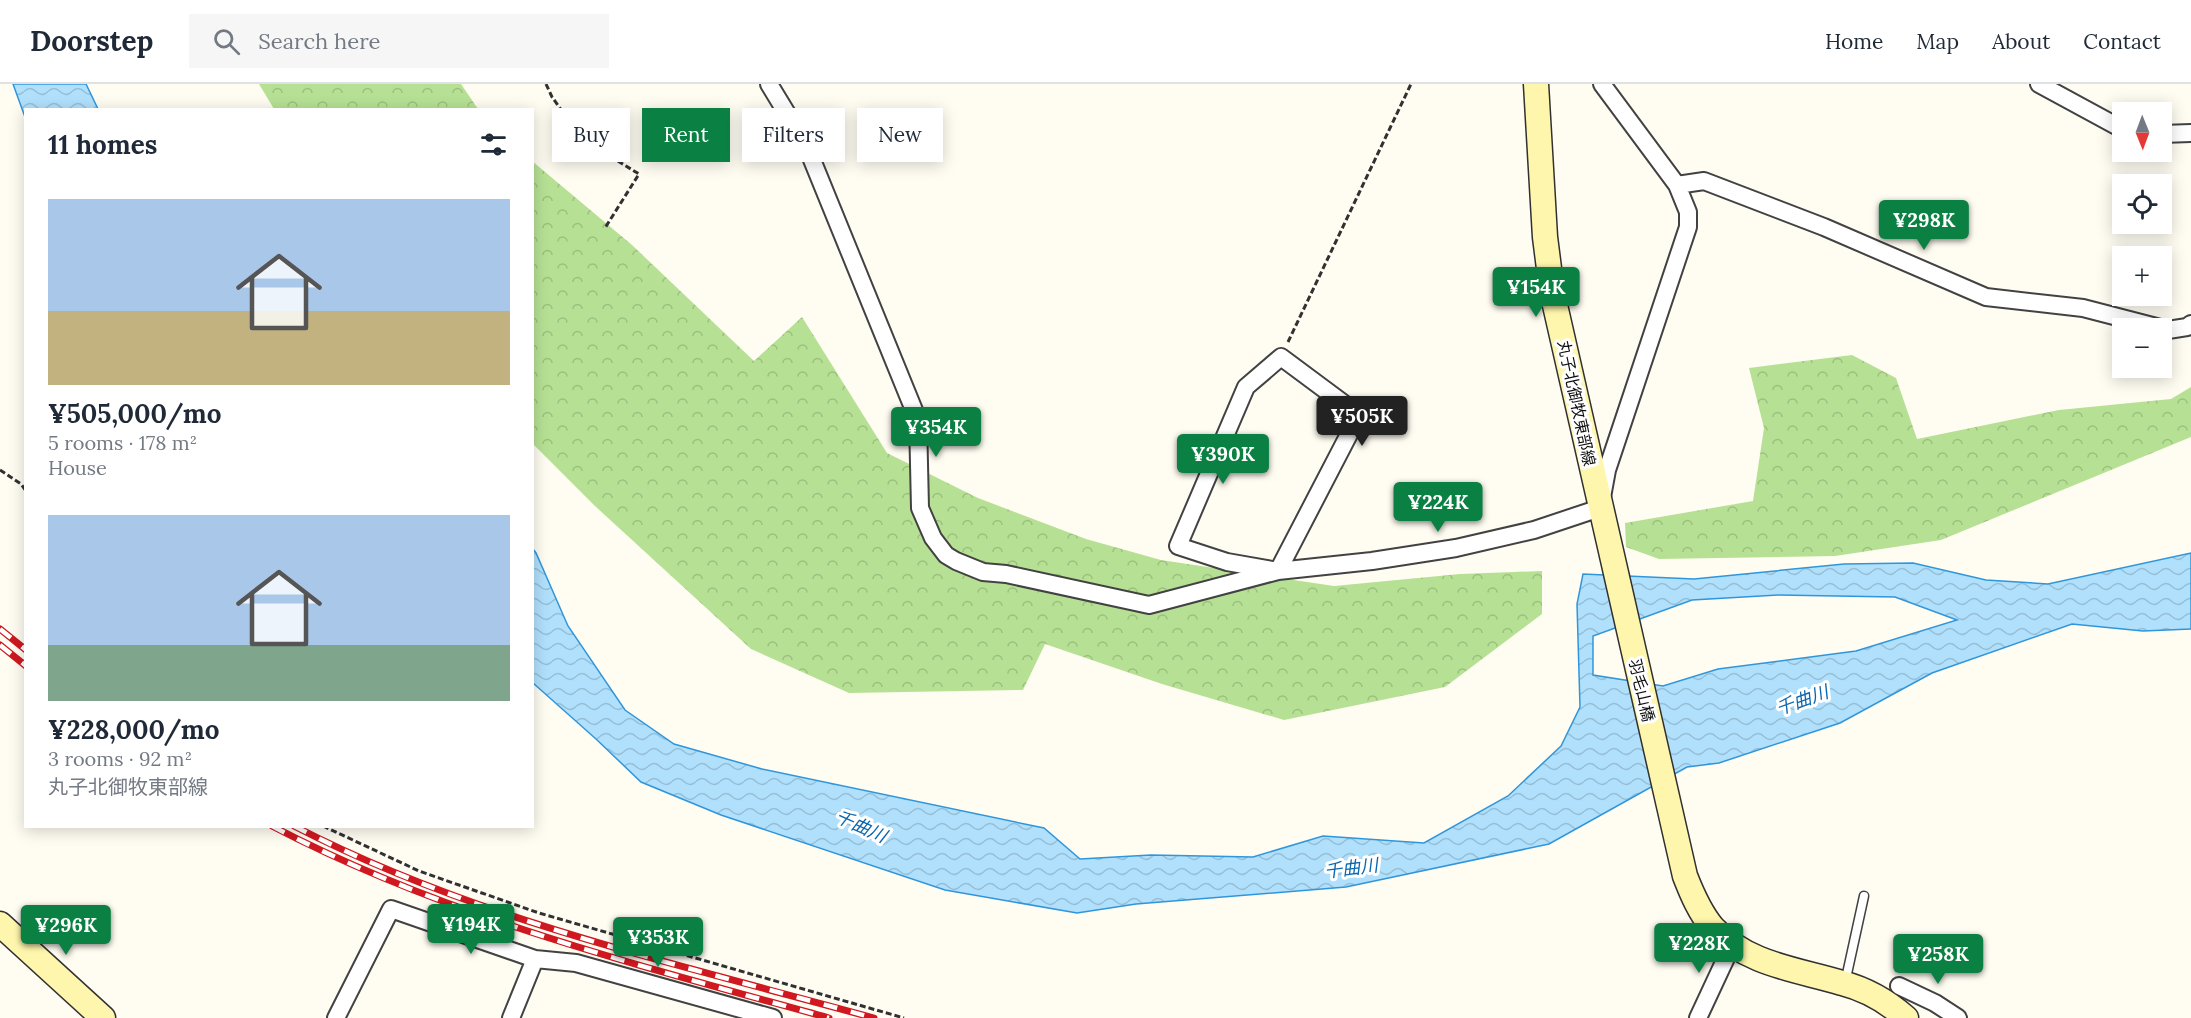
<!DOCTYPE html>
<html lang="en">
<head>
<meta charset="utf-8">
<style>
	:root { --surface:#fff; --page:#f6f6f7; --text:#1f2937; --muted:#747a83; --line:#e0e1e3; --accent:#0b8043 }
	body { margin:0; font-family:Lora,"Noto Sans JP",serif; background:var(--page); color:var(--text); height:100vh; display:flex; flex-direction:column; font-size:22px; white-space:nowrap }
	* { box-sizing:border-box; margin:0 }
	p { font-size:20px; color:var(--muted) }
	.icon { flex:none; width:33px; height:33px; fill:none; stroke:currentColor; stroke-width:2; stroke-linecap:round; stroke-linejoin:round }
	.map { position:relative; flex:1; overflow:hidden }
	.details { position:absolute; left:24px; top:24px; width:510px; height:720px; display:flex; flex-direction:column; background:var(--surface); border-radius:0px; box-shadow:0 3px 15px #0003 }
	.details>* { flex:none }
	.guide { position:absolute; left:552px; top:24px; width:570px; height:54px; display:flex; gap:12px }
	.needle { width:39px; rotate:179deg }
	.controls { position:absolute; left:2112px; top:18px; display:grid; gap:12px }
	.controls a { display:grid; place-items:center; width:60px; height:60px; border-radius:0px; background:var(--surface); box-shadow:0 3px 15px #0003; font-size:30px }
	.price { position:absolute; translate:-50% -51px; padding:0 14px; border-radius:6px; background:var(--accent); color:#fff; font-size:20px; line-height:39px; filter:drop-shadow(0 2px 3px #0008) }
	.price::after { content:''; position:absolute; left:50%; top:36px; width:18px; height:14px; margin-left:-9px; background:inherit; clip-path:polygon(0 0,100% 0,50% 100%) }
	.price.current { background:#222; color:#fff }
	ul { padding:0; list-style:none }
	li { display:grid; align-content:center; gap:12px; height:318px; padding:0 24px }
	li span { display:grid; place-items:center; height:186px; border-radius:0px; color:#555 }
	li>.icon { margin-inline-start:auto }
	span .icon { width:108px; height:108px; fill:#fffc; stroke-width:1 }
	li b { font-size:26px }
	h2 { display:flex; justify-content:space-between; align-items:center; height:72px; padding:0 24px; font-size:26px }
	.chip { padding:0 21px; border-radius:0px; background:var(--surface); box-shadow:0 3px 15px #0003; font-size:21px; line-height:54px }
	.chip.current { background:var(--accent); color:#fff }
	header { display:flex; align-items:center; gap:36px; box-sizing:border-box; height:84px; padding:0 30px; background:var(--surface); border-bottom:2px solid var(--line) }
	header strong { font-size:28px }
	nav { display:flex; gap:33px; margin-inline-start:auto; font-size:21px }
	.search { width:420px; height:54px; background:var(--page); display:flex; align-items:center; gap:15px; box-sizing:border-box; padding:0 21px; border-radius:0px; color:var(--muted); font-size:22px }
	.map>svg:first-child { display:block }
	.forest { fill:url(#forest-crowns) }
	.water { fill:url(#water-waves); stroke:#3096db; stroke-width:1.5; fill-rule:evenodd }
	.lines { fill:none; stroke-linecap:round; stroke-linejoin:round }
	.lane-casing { stroke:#424242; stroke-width:11 }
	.street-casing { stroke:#424242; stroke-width:20 }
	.secondary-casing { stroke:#313131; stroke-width:27 }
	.path { stroke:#313131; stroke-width:3; stroke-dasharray:6 3; stroke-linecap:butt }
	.lane { stroke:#fff; stroke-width:8 }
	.street { stroke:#fff; stroke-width:16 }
	.secondary { stroke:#fff6ad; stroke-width:24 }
	.rail-casing { stroke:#cf1820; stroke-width:7 }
	.rail { stroke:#fff; stroke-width:4.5; stroke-dasharray:14; stroke-linecap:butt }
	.labels { text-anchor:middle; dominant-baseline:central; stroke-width:6; stroke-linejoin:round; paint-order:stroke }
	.street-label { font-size:16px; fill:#0f0f0f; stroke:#fff }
	.water-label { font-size:18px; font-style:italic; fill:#0a67af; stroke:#fff }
</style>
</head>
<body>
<header>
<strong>Doorstep</strong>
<div class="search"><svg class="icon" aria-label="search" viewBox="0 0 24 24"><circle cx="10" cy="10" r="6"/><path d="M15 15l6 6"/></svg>Search here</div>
<nav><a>Home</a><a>Map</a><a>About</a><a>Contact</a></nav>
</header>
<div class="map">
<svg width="2191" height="934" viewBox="0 0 2191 934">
	<defs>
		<pattern id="forest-crowns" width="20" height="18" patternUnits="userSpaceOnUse" patternTransform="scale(1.5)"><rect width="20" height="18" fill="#b6e194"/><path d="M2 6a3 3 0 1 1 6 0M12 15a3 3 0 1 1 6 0" fill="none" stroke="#9bc07e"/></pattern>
		<pattern id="water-waves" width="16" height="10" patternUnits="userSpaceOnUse" patternTransform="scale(1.5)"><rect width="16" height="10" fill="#b0e0fc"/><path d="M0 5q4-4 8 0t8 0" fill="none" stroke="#96bfd7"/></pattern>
	</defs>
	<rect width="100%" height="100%" fill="#fffcf2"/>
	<path class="forest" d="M259,0H461L478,25H274Z
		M532,77L632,161L754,277L802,233L887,369L978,414L1086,455L1161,476L1334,502L1460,490L1542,487V530L1445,603L1284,636L1162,600L1045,560L1023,606L849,609L751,565L595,422L533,360Z
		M1852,271L1896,294L1917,355L2059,326L2171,315L2191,303V353L1941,456L1835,472L1659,475L1626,463L1625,439L1753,417L1764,344L1749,284Z"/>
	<path class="water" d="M13,0H86L98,25L26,26L25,33Z
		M533,465L536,469L568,542L625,626L674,660L762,685L1044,744L1080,775L1151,771L1253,773L1323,752L1424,759L1508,712L1561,662L1580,623L1577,520L1583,490L1694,495L1844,480L1913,479L1986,496L2048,500L2191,469V545L2143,547L2072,540L1932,589L1840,639L1719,679L1687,683L1549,760L1346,803L1136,820L1077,829L945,806L721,731L641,698L596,655L533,599ZM1778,511L1895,513L1957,536L1856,567L1718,585L1663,602L1593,591V552L1692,516Z"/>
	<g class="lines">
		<g class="lane-casing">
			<path id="lane" d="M1845,899L1864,812"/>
		</g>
		<g class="street-casing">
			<path id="street" d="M769,0L806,61L918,336L920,424L933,454L946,471L956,477L983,488L1006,490L1149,521L1278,487L1372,477L1456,464L1534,446L1600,424L1607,386L1688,143V128L1677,101L1602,0
				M2039,0L2122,45
				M2162,50L2191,49
				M1677,101L1704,97L1824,143L1986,213L2083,224L2168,246L2187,243L2191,240
				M1281,273L1359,331L1278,487L1227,478L1178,462L1246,303Z
				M535,875L576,879L773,934
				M1899,902L1935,919L1958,934
				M336,934L391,825L535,875L511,934
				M1698,934L1732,861"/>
		</g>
		<g class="secondary-casing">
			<path id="secondary" d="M1536,0L1545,153L1552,208L1685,792C1692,810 1700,829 1713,844C1748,881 1796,885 1842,899C1865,905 1888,918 1906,934
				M0,840L103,934"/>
		</g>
		<path class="path" d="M546,0L552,13L582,55L639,90L605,144
			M1288,258L1411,0
			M0,386L21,400L26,407
			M323,742L419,787L539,829L904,934"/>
		<use href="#lane" class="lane"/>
		<use href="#street" class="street"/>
		<use href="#secondary" class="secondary"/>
		<g class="rail-casing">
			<path id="rail" d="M0,545L26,566
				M0,561L26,582
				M272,742C448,834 638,881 829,934
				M294,742C476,836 678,880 874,934"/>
		</g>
		<use href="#rail" class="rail"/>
	</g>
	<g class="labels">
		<g class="street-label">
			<text transform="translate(1577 319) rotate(78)">丸子北御牧東部線</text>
			<text transform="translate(1642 606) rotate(77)">羽毛山橋</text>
		</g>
		<g class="water-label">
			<text transform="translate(1802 616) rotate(-20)">千曲川</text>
			<text transform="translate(861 742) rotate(24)">千曲川</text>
			<text transform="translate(1351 784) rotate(-7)">千曲川</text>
		</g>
	</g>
</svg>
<div class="controls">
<a><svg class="needle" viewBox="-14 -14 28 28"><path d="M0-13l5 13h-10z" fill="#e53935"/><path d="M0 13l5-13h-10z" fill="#747a83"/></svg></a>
<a><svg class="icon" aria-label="locate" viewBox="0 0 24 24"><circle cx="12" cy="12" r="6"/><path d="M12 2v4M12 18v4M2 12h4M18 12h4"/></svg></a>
<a>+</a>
<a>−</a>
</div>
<b class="price" style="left:1924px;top:167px">¥298K</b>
<b class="price" style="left:1536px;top:234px">¥154K</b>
<b class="price current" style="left:1362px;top:363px">¥505K</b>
<b class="price" style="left:936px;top:374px">¥354K</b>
<b class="price" style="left:1223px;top:401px">¥390K</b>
<b class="price" style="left:1438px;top:449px">¥224K</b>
<b class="price" style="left:471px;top:871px">¥194K</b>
<b class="price" style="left:66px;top:872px">¥296K</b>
<b class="price" style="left:658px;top:884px">¥353K</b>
<b class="price" style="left:1699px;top:890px">¥228K</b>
<b class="price" style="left:1938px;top:901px">¥258K</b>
<div class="guide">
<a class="chip">Buy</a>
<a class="chip current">Rent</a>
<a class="chip">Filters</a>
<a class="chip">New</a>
</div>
<section class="details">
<h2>11 homes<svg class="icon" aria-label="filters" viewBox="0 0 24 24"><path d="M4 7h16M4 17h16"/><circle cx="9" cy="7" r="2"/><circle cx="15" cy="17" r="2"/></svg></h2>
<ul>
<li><span style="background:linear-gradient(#a9c7e8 60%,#c2b280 0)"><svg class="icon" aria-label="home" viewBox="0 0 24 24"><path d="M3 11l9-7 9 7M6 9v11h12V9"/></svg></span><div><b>¥505,000/mo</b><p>5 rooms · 178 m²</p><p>House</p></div></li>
<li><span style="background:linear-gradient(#a9c7e8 70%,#7fa58c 0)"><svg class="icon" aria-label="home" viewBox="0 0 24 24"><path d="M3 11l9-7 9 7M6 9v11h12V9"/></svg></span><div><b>¥228,000/mo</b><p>3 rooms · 92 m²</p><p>丸子北御牧東部線</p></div></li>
</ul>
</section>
</div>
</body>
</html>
